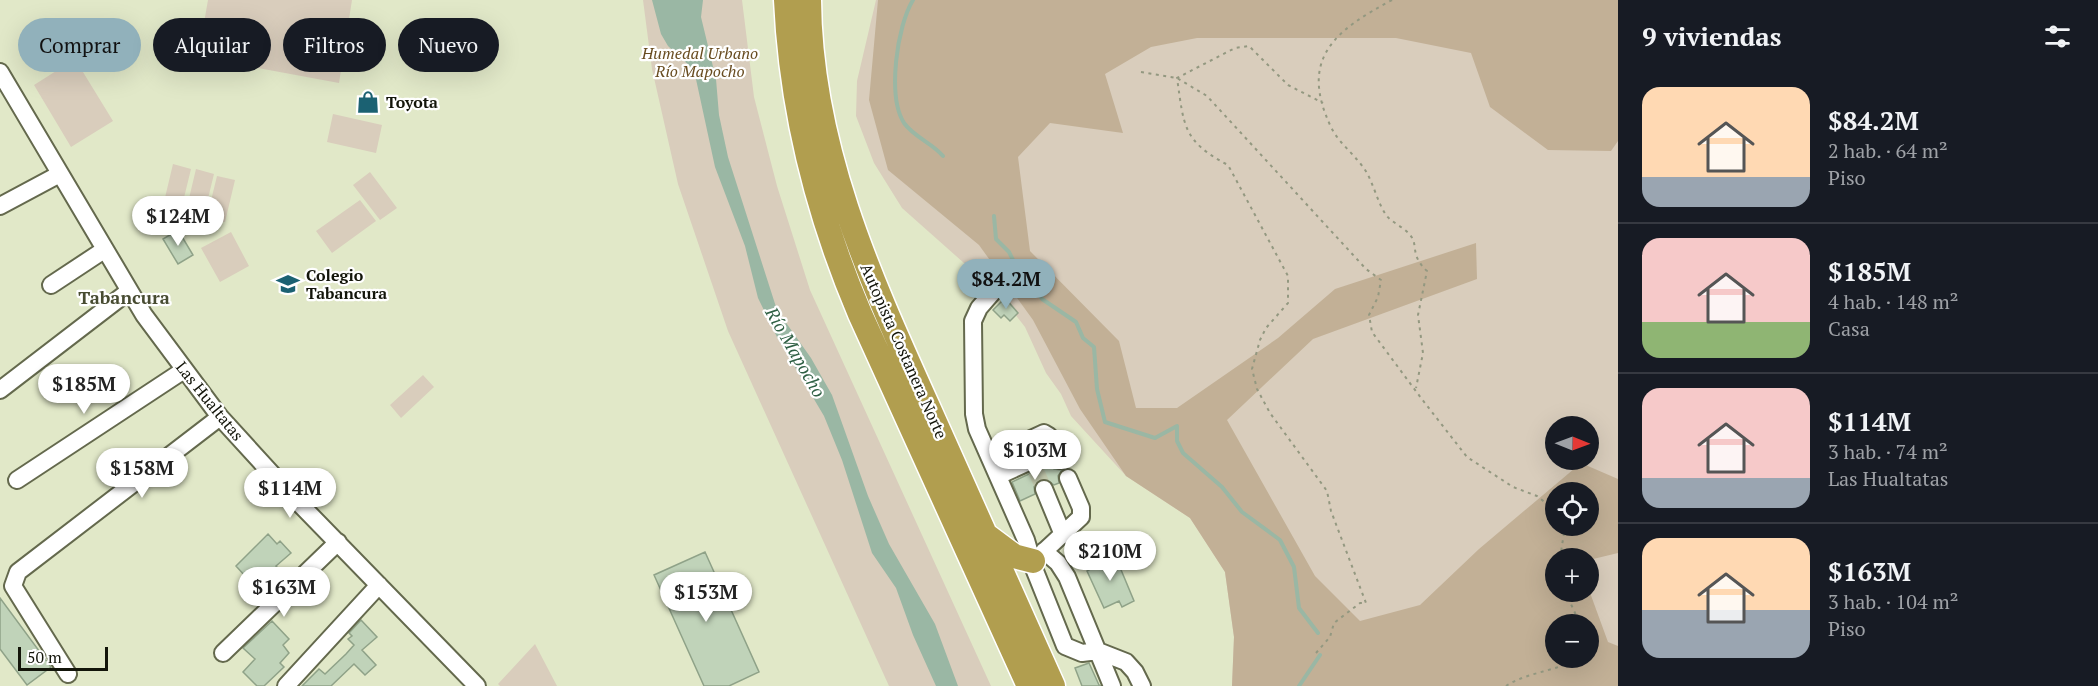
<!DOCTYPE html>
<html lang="es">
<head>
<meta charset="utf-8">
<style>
	:root { --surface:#171b24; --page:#242831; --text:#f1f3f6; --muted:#9ea1a6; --line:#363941; --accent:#91b1bb }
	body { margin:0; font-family:"PT Serif",serif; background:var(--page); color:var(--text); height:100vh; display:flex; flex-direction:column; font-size:22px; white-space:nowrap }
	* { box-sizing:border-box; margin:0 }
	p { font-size:20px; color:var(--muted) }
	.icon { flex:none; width:33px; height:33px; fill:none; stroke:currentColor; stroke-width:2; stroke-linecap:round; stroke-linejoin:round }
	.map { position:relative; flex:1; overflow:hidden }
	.details { display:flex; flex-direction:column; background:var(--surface); width:480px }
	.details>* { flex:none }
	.top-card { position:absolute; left:18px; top:18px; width:570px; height:54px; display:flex; gap:12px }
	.needle { width:39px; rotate:91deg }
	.fabs { position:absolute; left:1545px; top:416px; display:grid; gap:12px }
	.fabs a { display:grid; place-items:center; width:54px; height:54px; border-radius:50%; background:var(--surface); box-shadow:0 6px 24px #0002; font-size:30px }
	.scale { position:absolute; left:18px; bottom:15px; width:90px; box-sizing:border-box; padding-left:6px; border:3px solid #13150a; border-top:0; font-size:16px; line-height:21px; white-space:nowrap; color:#13150a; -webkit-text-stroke:4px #fff; paint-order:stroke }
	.price { position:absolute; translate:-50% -51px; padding:0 14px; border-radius:21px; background:#fff; color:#222; font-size:20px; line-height:39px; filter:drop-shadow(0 2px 3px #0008) }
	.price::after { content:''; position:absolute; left:50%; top:36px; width:18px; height:14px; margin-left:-9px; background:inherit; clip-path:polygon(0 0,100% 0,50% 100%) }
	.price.on { background:var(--accent); color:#111 }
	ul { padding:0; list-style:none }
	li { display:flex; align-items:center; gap:18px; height:150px; padding:0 24px }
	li+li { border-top:2px solid var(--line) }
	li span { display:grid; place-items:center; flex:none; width:168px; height:120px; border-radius:18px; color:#555 }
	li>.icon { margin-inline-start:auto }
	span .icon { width:72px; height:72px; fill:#fffc; stroke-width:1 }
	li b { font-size:26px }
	h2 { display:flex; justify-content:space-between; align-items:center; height:72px; padding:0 24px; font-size:26px }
	.tag { padding:0 21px; border-radius:27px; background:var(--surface); box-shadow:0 6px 24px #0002; font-size:21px; line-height:54px }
	.tag.on { background:var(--accent); color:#111 }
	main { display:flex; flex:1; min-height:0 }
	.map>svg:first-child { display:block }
	.green { fill:#d9cdbc; fill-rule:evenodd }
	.forest { fill:#c2b096; fill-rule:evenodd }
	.water { fill:#9ab7a4 }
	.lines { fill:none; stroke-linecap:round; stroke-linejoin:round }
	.stream { stroke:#9ab7a4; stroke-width:4 }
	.building { fill:#c0d3b9; stroke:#8fa288; stroke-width:1.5 }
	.minor-tunnel { stroke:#c2c8ac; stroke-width:16; stroke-dasharray:16 8; stroke-linecap:butt }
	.minor-casing { stroke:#64694d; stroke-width:20 }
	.highway-casing { stroke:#fff; stroke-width:27 }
	.path { stroke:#939880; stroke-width:2; stroke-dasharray:3 4.5; stroke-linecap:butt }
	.minor { stroke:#fff; stroke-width:16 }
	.highway { stroke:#b19e4f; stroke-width:24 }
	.labels { text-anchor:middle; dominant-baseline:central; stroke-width:4.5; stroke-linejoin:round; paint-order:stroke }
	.park-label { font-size:16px; font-style:italic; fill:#684c20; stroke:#fff }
	.poi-label { font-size:16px; font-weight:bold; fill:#13150a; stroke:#fff; text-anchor:start }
	.street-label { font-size:16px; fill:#13150a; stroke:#fff }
	.neighbourhood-label { font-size:18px; font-weight:bold; fill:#474b31; stroke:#fff }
	.water-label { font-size:18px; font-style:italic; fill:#2f6044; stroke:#fff }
</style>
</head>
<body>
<main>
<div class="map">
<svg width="1618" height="686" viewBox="0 0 1618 686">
	<rect width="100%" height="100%" fill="#e1e8c8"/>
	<path class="green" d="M208,0H352L339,83L198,57Z
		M643,0H742L754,97L777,186L810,290L991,686H889L728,331L678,184L652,69Z
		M876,0H1618V686H1232L1234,637L1225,572L1190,518L1126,476L1071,416L1061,394L1046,373L1025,327L1000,295L902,208L874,163L856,116L857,81ZM1556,426H1588V459H1556ZM1556,492H1588V525H1556ZM1556,558H1588V591H1556ZM1556,624H1588V657H1556Z
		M75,59L113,121L71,147L34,85Z
		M333,114L382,125L376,153L327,142Z
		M173,164L191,169L181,210L163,206Z
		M196,169L214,174L204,215L186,211Z
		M370,172L397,208L380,220L353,185Z
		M217,176L235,180L225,222L207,217Z
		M360,200L376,221L332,253L316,231Z
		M231,232L249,266L220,282L201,248Z
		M423,375L434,387L401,418L390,405Z
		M535,644L557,686H500L498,684Z"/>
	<path class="forest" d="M878,0H1618V141L1611,151L1548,150L1490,107L1471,53L1396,38H1197L1151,47L1105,74L1123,133L1050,123L1018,157L1030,251L1119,341L1136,408H1177L1278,338L1335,289L1476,243L1477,279L1313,339L1227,420L1315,576L1360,621L1420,605L1479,549L1581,463L1618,479V553L1589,560L1556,558V591L1589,590L1608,642L1618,646V686H1232L1234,637L1225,572L1190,518L1126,476L1080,409L1033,320L979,245L888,170L869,100ZM1556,492H1588V525H1556ZM1556,624H1588V657H1556Z"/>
	<path class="water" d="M652,0H703L701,17L716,79L719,115L728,157L777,310L811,358L832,395L868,496L889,544L935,624L958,686H936L913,635L896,588L872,553L842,460L824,416L777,337L758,298L745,246L715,167L694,70L668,46L661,34Z"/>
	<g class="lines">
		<path class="stream" d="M913,0C897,26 887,96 904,123C914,137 932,143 943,156
			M994,216L996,239L1009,252L1020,274L1029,279L1042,299L1076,322L1083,338L1094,347L1097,389L1105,422L1155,438L1177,426V441L1183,453L1222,487L1242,512L1280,540L1294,567L1299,608L1318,633
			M1299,686L1320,655"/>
	</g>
	<path class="building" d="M178,230L193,255L178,264L163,239Z
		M1005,298L1018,313L1010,321L1004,315L1001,318L993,310Z
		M1050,464L1054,469L1062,470L1058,476L1059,483L1054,485L1046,479L1039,480L1034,487L1035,494L1020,501L1012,482Z
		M268,534L277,544L280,541L291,553L276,566L284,574L280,578L281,580L274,587L270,583L264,588L260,583L255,587L236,566Z
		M705,552L759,672L729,686H704L654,575Z
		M1114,553L1134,601L1122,607L1119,601L1104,608L1087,571L1094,567L1092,562Z
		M0,598L51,667L27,685L0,649Z
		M361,620L377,637L362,650L376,665L365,675L354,664L331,686H302L319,669L325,674L346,654L354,645L348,639L352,636L349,633Z
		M272,621L289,639L283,645L289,653L280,663L284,667L264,686H257L243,672L255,659L243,648Z
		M1089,663L1099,685L1101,686H1082L1075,668Z"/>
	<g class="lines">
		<path class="minor-tunnel" d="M1036,471L1044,489"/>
		<g class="minor-casing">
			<path id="minor" d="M0,72L144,315L220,417L293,497L477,686
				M0,206L58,175
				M51,285L104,250
				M999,285L979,308L973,321L974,414L977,429L1026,540L1035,571L1065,646L1082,653L1098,651L1126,662L1135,672L1142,686
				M0,390L129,291
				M990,458L1044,433L1049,436L1060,460
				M998,476L1055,450
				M17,480L184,370
				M1044,489L1063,535
				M1044,551L1058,563L1067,577L1112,686
				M1038,557L1081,517V508L1068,478
				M223,653L338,542
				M68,674L13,586L18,572L220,417
				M286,686L379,585"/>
		</g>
		<g class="highway-casing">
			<path id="highway" d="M786,0C791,110 817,213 860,314L1029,686
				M809,0C810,147 870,278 929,409C970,502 1012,594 1053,686
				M987,536L1014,556L1033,561"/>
		</g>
		<path class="path" d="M1392,0C1336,30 1298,58 1331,127C1339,144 1357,156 1367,173C1374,186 1378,203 1386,215C1392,223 1404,227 1410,235C1419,245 1409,254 1427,271L1418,315L1423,353L1416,388
			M1141,72L1177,78L1207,96L1366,269L1381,280L1378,297L1369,315L1372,332L1421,398L1467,457L1513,487L1537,496L1556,511
			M1560,558L1564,533L1562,525
			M1565,591L1580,624
			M1316,653L1330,637L1334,623L1360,603H1366L1331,511L1327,491L1270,413L1257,389L1252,369L1260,340L1266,328L1288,303V276L1228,165C1182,141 1184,125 1177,78L1235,48L1249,46L1288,85L1323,103
			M1506,686C1529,671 1557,672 1580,657"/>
		<use href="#minor" class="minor"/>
		<use href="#highway" class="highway"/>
	</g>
	<defs>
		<g id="shop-bare" transform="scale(1.8)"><path d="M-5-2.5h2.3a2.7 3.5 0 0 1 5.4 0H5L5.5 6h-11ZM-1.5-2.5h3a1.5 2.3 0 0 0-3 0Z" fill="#1b6172" stroke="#fff" stroke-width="2.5" paint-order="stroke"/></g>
		<g id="school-bare" transform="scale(1.8)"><path d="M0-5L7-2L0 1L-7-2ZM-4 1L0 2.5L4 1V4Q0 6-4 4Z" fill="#1b6172" stroke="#fff" stroke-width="2.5" paint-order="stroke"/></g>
	</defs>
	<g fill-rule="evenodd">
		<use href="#shop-bare" x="368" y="102"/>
		<use href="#school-bare" x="288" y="284"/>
	</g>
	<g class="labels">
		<g class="park-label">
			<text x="700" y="53">Humedal Urbano<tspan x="700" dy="18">Río Mapocho</tspan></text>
		</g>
		<g class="poi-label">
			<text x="386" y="102">Toyota</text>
			<text x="306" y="275">Colegio<tspan x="306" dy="18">Tabancura</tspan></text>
		</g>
		<g class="street-label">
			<text transform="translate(904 351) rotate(66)">Autopista Costanera Norte</text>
			<text transform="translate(210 401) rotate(51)">Las Hualtatas</text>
		</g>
		<g class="neighbourhood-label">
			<text x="124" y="297">Tabancura</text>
		</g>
		<g class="water-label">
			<text transform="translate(796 352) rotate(60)">Río Mapocho</text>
		</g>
	</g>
</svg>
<div class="fabs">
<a><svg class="needle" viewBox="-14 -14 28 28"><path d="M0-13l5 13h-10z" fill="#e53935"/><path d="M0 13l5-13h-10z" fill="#9ea1a6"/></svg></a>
<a><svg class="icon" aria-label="locate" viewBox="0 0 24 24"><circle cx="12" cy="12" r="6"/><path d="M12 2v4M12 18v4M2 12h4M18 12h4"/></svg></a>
<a>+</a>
<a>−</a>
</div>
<div class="scale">50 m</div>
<b class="price" style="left:178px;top:247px">$124M</b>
<b class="price on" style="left:1006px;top:310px">$84.2M</b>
<b class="price" style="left:84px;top:415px">$185M</b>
<b class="price" style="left:1035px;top:481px">$103M</b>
<b class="price" style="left:142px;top:499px">$158M</b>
<b class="price" style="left:290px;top:519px">$114M</b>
<b class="price" style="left:1110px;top:582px">$210M</b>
<b class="price" style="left:284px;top:618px">$163M</b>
<b class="price" style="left:706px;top:623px">$153M</b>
<div class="top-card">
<a class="tag on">Comprar</a>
<a class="tag">Alquilar</a>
<a class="tag">Filtros</a>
<a class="tag">Nuevo</a>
</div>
</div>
<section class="details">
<h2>9 viviendas<svg class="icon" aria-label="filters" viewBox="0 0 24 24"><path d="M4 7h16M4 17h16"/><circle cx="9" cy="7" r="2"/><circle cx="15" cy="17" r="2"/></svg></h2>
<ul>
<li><span style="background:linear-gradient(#ffd9b3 75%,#9aa5b1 0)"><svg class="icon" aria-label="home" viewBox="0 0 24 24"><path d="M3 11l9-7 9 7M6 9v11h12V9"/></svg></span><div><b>$84.2M</b><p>2 hab. · 64 m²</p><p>Piso</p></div></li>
<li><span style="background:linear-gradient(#f6c9c9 70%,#8fb573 0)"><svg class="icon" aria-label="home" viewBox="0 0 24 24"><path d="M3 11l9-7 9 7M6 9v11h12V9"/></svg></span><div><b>$185M</b><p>4 hab. · 148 m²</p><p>Casa</p></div></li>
<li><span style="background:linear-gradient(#f6c9c9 75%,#9aa5b1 0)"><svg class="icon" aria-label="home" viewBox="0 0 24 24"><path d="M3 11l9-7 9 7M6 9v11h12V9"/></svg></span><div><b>$114M</b><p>3 hab. · 74 m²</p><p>Las Hualtatas</p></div></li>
<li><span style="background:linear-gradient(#ffd9b3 60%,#9aa5b1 0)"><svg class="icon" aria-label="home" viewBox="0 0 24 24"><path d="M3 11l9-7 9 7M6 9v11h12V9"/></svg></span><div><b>$163M</b><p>3 hab. · 104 m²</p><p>Piso</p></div></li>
</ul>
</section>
</main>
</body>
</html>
